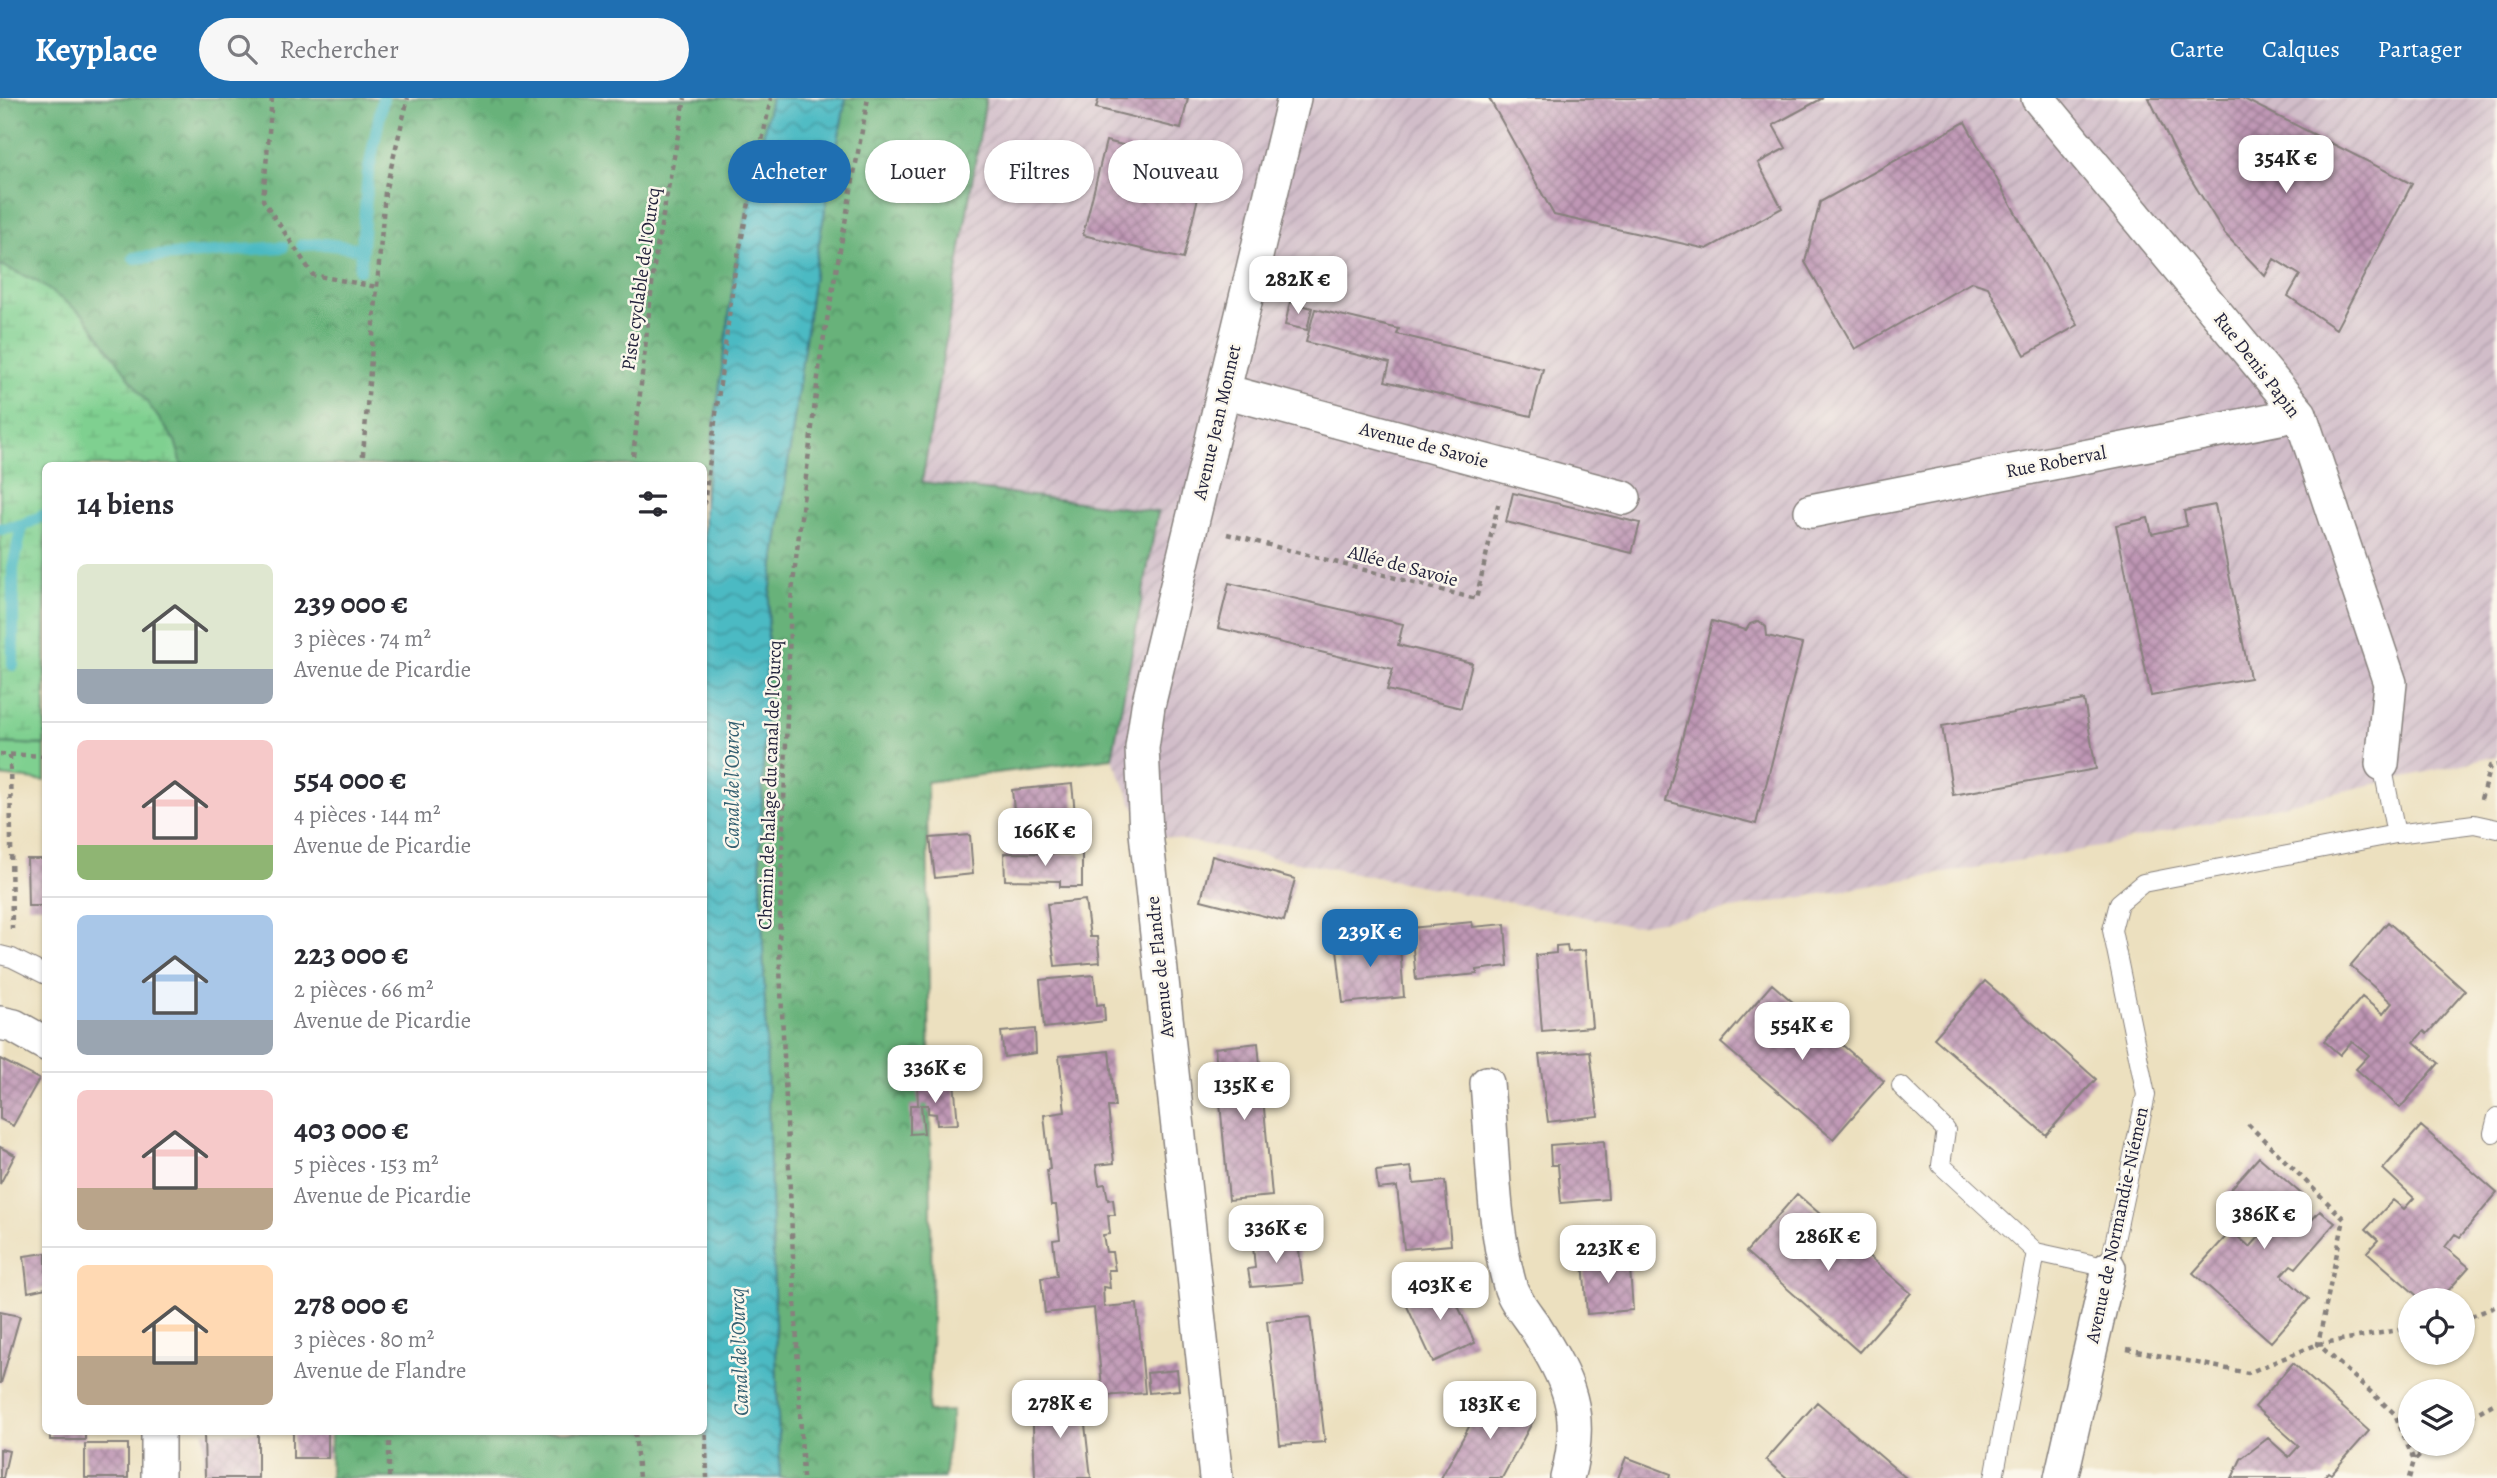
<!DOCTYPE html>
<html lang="fr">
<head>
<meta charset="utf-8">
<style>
	:root { --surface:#fff; --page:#f7f7f7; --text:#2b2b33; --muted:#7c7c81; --line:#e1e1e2; --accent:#1f6fb2 }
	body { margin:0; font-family:Alegreya,serif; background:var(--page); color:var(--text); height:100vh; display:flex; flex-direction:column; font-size:26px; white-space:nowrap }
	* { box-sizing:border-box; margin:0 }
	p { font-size:23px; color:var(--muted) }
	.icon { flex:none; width:38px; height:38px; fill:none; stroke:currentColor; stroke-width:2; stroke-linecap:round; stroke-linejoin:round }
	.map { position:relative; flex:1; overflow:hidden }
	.drawer { position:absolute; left:42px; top:364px; width:665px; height:973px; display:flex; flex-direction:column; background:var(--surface); border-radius:10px; box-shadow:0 2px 5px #0004 }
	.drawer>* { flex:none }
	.hud { position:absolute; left:728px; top:42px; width:665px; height:63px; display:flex; gap:14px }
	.tools { position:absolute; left:2398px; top:1190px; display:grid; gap:14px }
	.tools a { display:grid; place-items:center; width:77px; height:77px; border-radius:50%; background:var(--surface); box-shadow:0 2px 5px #0004; font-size:35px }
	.price { position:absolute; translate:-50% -60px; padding:0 16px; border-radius:14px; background:#fff; color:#222; font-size:23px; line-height:46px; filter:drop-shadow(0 2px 4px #0008) }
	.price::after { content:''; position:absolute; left:50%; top:42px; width:21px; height:16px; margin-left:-10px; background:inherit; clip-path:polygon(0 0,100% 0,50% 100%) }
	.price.selected { background:var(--accent); color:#fff }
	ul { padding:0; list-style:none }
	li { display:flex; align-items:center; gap:21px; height:175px; padding:0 35px }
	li+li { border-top:2px solid var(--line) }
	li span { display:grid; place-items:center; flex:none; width:196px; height:140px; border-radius:10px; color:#555 }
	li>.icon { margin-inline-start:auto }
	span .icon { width:84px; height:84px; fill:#fffc; stroke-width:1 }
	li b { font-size:30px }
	h2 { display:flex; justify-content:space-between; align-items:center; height:84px; padding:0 35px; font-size:30px }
	.chip { padding:0 24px; border-radius:32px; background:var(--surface); box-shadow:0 2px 5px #0004; font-size:24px; line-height:63px }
	.chip.selected { background:var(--accent); color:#fff }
	header { display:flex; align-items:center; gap:42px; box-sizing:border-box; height:98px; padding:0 35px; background:var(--accent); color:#fff }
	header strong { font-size:33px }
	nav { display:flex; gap:38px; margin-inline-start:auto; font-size:24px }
	.search { width:490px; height:63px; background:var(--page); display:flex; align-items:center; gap:18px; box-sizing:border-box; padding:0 24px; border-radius:38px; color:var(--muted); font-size:26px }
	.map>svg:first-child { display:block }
	.industrial { fill:url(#industrial-furrows) }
	.grass { fill:#7fd090; stroke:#507966; stroke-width:2 }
	.forest { fill:url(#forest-crowns); stroke:#446a5a; stroke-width:2 }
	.wetland { fill:url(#wetland-marsh); stroke:#507966; stroke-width:2 }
	.water { fill:url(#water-waves); stroke:#376e7f; stroke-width:2 }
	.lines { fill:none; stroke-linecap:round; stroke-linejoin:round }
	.stream { stroke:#4cbac3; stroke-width:12 }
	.building { fill:url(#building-cross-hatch) }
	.lane-casing { stroke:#87817d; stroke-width:20 }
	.street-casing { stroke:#87817d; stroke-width:36 }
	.path { stroke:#87817d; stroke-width:4.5; stroke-dasharray:5 5; stroke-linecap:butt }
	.lane { stroke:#fff; stroke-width:18 }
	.street { stroke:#fff; stroke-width:33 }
	.labels { text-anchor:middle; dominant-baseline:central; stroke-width:5; stroke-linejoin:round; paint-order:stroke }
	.street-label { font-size:19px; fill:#22223b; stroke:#fbf7ec }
	.water-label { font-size:21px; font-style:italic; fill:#335f71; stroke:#fbf7ec }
</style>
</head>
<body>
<header>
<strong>Keyplace</strong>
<div class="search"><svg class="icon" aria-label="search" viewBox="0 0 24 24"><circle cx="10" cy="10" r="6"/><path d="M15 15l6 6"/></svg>Rechercher</div>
<nav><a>Carte</a><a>Calques</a><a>Partager</a></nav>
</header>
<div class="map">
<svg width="2497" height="1380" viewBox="0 0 2497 1380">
	<defs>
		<pattern id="industrial-furrows" width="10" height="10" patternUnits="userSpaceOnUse" patternTransform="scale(1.75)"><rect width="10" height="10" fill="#d1bdc9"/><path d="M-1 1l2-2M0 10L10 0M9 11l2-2" fill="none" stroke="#b3a2ae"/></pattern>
		<pattern id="forest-crowns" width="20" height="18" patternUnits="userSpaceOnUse" patternTransform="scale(1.75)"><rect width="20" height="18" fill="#67b27a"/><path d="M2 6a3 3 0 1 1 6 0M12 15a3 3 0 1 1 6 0" fill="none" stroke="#549065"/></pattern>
		<pattern id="wetland-marsh" width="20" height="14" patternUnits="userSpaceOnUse" patternTransform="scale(1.75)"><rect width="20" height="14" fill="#7fd090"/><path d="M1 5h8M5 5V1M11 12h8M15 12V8" fill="none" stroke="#6db27d"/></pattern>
		<pattern id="water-waves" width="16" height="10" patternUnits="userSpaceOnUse" patternTransform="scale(1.75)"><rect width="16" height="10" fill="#4cbac3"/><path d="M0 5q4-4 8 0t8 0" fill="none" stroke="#3f97a0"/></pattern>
		<pattern id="building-cross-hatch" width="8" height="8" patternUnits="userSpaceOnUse" patternTransform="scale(1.75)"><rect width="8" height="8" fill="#bf97b5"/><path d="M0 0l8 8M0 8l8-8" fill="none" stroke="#9b7b94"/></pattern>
	</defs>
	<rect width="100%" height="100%" fill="#fbf7ec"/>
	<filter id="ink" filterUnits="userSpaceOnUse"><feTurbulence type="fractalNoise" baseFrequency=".0143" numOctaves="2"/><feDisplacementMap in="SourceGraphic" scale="14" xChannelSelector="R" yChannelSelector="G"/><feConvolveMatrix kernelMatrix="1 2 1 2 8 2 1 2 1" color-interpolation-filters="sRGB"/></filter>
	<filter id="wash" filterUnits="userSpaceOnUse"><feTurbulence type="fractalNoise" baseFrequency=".00686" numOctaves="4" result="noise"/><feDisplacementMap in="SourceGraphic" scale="28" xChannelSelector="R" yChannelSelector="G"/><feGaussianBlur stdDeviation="1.57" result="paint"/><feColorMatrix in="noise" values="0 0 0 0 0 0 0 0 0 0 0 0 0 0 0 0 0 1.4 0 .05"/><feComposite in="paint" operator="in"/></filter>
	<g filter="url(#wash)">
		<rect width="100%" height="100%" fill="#ece0bf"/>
		<path class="industrial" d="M986,0H2497V658L2099,749L1631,828L1146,735L1112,660L1158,414L922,384L951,190Z"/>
		<path class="grass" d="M0,645L45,647V683L0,678Z"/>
		<path class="forest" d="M0,0H771L735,172L704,407V368L182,367L175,343L36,183L0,167Z
			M846,0H986L922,384L1158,414L1112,660L927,684L932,1226L928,1314L952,1313L944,1380H780L760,753L769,503L817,155Z
			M704,1286L707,1380H330L331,1334H704Z"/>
		<path class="wetland" d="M0,167L36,183L84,217L175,343L182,367L46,368L45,647L0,645Z"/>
		<path class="water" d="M771,0H846L817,155L769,503L760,753L780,1380H707L704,1286V407L735,172Z"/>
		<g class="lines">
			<path class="stream" d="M302,147L325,146L362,151
				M134,160L283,149
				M360,172L368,76L383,0
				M0,431L22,428L46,416
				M13,567V470L22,428"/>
		</g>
		<g id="blocks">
			<path class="building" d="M1099,0H1188L1181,31L1096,10Z
				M1489,0H1823L1773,27L1786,50L1758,65L1782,110L1707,151L1554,117Z
				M2149,0H2242L2412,86L2336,231L2288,198L2300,177L2274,161L2265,178L2225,136L2179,62Z
				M1965,24L2078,227L2025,257L1988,189L1972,184L1855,251L1805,164L1820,104Z
				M1106,43L1206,67L1183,161L1083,137Z
				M1290,204L1312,210L1307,232L1285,227Z
				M1315,211L1399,231L1397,236L1543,271L1531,318L1385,283L1390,265L1306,244Z
				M1513,395L1640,425L1632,455L1506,424Z
				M2215,407L2250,580L2151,598L2116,427L2148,420L2152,436L2187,428L2184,413Z
				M1229,485L1403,526L1398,547L1472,565L1461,610L1387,592L1393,571L1218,530Z
				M1712,523L1746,532L1750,526L1759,523L1766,529L1767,538L1802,546L1756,726L1666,703Z
				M2084,602L2096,671L1953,697L1942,628Z
				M1072,686L1077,735L1017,743L1012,692Z
				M970,737L973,776L935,780L930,740Z
				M1004,755L1082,756V789H1060V783L1005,782Z
				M1212,758L1295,781L1284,823L1201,802Z
				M27,761H46V808H28Z
				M1085,802L1090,839H1097L1100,864L1055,868L1047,806Z
				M1472,824L1473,829L1505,826L1508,868L1477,872V876L1416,882L1411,830Z
				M2388,824L2465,893L2427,936L2424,933L2414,944L2439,965L2400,1010L2356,971L2369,957L2352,943L2340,957L2324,943L2362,899L2383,916L2392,905L2350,868Z
				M1399,837L1404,899L1343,905L1336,842Z
				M1567,847L1568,854L1585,852L1592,929L1542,933L1536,857L1556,855V848Z
				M1094,877L1097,907L1104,906L1105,923L1044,930L1040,882Z
				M1985,883L2096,981L2046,1037L1934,940Z
				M1772,886L1884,983L1833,1041L1721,945Z
				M1035,931L1036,955L1004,959L1001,934Z
				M1258,945L1272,1098L1229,1102L1215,950Z
				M1109,953L1115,1009H1108L1114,1065L1096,1067L1099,1087L1105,1086L1108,1102L1113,1101L1115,1117H1108L1110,1136L1103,1137L1106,1154H1112L1115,1172H1108L1110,1190L1103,1189L1104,1209L1137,1206L1145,1295L1103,1298L1094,1210L1045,1215L1041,1180L1057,1178L1053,1142L1060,1141L1056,1107H1051L1047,1072L1050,1071L1044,1017L1065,1014L1059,958Z
				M1590,953L1598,1018L1548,1024L1539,957Z
				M0,961L39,981L13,1028L0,1021Z
				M954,983L958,1026L937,1027L936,1016L928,1015V1007H921L924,1035L910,1036V1007H918L917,986Z
				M2421,1028L2497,1095L2460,1139L2455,1136L2445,1149L2469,1169L2440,1202H2422L2367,1154L2378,1142L2366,1131L2393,1102L2404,1111L2414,1100L2383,1071Z
				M1604,1043L1608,1101L1561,1105L1558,1067H1551L1550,1047Z
				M0,1049L15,1057L0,1086Z
				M2259,1059L2306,1100L2293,1113L2308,1126L2320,1113L2335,1125L2296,1170L2291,1167L2282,1177L2309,1201L2271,1244L2193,1175L2231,1133L2250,1149L2260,1138L2221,1102Z
				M1411,1069L1414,1086L1445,1083L1451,1147L1404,1151L1397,1089L1378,1091L1376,1073Z
				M1797,1096L1911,1195L1859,1254L1746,1154Z
				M1298,1144L1303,1185L1251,1189L1248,1171L1255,1170L1253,1148Z
				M46,1155V1190L28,1194L24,1158Z
				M1629,1158L1633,1212L1587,1216L1583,1163Z
				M1447,1184L1475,1245L1433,1264L1405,1204Z
				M0,1214L20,1218L1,1285H0Z
				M1310,1219L1325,1344L1280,1347L1267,1223Z
				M2293,1265L2369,1333L2331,1376L2328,1374L2323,1380H2232L2241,1361L2268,1340L2289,1359L2299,1348L2255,1309Z
				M1177,1272L1179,1292L1149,1295L1147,1275Z
				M1488,1294L1534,1321L1502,1380H1441Z
				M1082,1300L1091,1380H1035L1032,1304Z
				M1817,1304L1878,1356L1906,1380H1787L1766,1362Z
				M50,1334H85V1342H50Z
				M204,1334H258V1380H205Z
				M293,1334H328V1360H293Z
				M85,1346H128V1380H85Z
				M0,1351L9,1353L3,1380H0Z
				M1626,1359L1671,1376L1670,1380H1618Z"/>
		</g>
	</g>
	<g filter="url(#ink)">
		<use href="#blocks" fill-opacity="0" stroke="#87817d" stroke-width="2"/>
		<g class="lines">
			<g class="lane-casing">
				<path id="lane" d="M2382,666L2396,736
					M0,857L12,860L46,877
					M1901,988L1946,1032L1941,1067L2036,1154L2109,1170L2146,997L2112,832L2119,805L2143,785L2396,736L2474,726L2497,731
					M2493,1035L2497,1019
					M1994,1380L2036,1154"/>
			</g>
			<g class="street-casing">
				<path id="street" d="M2038,0L2300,316L2390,585L2382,666
					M1224,293L1624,400
					M1811,413L2300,316
					M0,925L14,928L46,946
					M1487,985C1493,1051 1492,1124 1510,1188C1514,1202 1527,1217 1535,1229C1569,1283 1585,1316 1567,1380
					M158,1380V1334
					M1216,1380L1146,735L1142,650L1148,608L1294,0
					M2061,1380L2109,1170"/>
			</g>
			<path class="path" d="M272,0L263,102L313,177L377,189
				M362,368L385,94L408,0
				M632,368L655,160L685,0
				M704,407L735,172L771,0
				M1227,436L1476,501L1499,403
				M0,656L46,658
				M10,657L12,831
				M2481,701L2490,668L2497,667
				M2248,1026L2344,1121L2318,1246L2395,1316L2414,1363
				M2462,1222L2497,1208
				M2127,1251L2248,1275L2318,1246L2410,1230
				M704,1286L707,1380
				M2462,1323L2497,1304
				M389,1334V1380
				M635,1334L639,1380
				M803,1380L779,847L791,502L821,255L868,0
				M2409,1380L2414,1363L2433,1346"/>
			<use href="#lane" class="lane"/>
			<use href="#street" class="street"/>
		</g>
	</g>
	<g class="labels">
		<g class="street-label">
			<text transform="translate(641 181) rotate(-82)">Piste cyclable de l'Ourcq</text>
			<text transform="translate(2257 267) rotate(52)">Rue Denis Papin</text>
			<text transform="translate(1217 324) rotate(-77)">Avenue Jean Monnet</text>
			<text transform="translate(1424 347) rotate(15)">Avenue de Savoie</text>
			<text transform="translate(2056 364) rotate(-11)">Rue Roberval</text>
			<text transform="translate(1403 468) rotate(15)">Allée de Savoie</text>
			<text transform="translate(770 687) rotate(-88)">Chemin de halage du canal de l'Ourcq</text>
			<text transform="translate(1160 869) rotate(-96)">Avenue de Flandre</text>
			<text transform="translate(2117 1127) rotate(-78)">Avenue de Normandie-Niémen</text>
		</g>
		<g class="water-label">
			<text transform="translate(732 687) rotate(-90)">Canal de l'Ourcq</text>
			<text transform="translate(739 1254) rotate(-92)">Canal de l'Ourcq</text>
		</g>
	</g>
</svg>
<div class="tools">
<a><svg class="icon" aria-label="locate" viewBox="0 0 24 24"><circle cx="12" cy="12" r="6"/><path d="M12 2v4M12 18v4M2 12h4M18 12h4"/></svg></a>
<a><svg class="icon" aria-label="layers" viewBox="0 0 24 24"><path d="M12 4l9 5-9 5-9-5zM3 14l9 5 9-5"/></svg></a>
</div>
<b class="price" style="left:2286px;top:97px">354K €</b>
<b class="price" style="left:1298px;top:218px">282K €</b>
<b class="price" style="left:1045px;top:770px">166K €</b>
<b class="price selected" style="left:1370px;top:871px">239K €</b>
<b class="price" style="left:1802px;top:964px">554K €</b>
<b class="price" style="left:935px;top:1007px">336K €</b>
<b class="price" style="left:1244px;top:1024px">135K €</b>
<b class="price" style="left:2264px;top:1153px">386K €</b>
<b class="price" style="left:1276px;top:1167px">336K €</b>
<b class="price" style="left:1828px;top:1175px">286K €</b>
<b class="price" style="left:1608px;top:1187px">223K €</b>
<b class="price" style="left:1440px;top:1224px">403K €</b>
<b class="price" style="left:1060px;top:1342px">278K €</b>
<b class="price" style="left:1490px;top:1343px">183K €</b>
<div class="hud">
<a class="chip selected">Acheter</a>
<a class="chip">Louer</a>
<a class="chip">Filtres</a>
<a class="chip">Nouveau</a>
</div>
<section class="drawer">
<h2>14 biens<svg class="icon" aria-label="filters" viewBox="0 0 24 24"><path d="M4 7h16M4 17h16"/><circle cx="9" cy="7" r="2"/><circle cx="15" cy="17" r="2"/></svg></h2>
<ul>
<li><span style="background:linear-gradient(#dfe7d0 75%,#9aa5b1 0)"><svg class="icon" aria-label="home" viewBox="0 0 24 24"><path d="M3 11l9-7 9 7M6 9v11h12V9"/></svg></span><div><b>239 000 €</b><p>3 pièces · 74 m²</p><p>Avenue de Picardie</p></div></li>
<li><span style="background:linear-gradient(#f6c9c9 75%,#8fb573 0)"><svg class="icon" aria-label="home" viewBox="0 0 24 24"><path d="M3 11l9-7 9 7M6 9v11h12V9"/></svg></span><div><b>554 000 €</b><p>4 pièces · 144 m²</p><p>Avenue de Picardie</p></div></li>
<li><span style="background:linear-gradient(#a9c7e8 75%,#9aa5b1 0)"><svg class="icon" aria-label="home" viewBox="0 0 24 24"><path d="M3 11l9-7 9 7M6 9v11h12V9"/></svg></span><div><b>223 000 €</b><p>2 pièces · 66 m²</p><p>Avenue de Picardie</p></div></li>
<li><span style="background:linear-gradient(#f6c9c9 70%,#b9a48a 0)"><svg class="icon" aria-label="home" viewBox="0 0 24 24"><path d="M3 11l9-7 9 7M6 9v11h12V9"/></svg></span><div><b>403 000 €</b><p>5 pièces · 153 m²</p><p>Avenue de Picardie</p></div></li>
<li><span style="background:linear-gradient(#ffd9b3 65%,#b9a48a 0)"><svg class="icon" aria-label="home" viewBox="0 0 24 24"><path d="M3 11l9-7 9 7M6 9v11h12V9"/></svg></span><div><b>278 000 €</b><p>3 pièces · 80 m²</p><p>Avenue de Flandre</p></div></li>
</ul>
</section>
</div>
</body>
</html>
